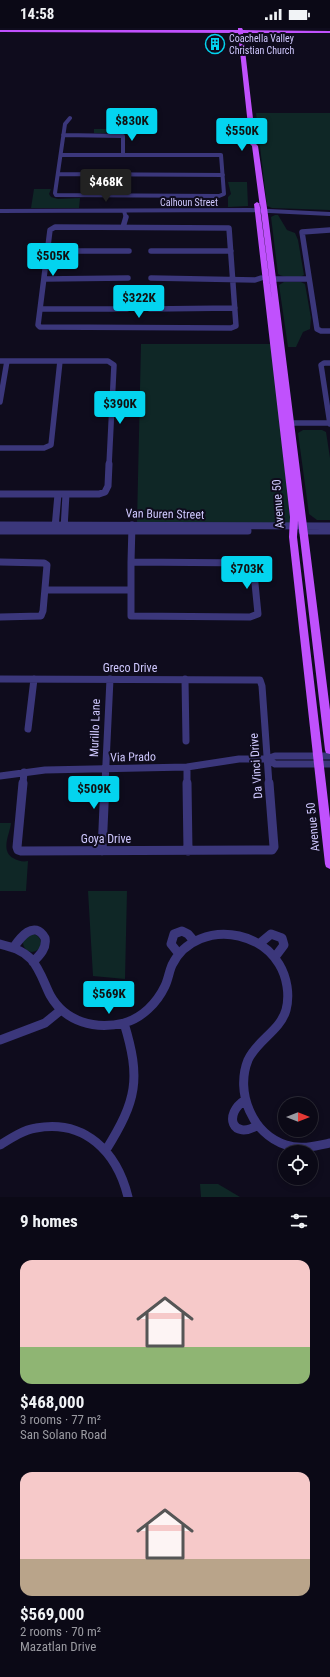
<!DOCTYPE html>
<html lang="en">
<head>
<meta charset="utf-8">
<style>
	:root { --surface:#0b0916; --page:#14121f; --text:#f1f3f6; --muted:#9a9aa1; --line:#2b2a35; --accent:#03d4ef }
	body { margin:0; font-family:"Roboto Condensed",sans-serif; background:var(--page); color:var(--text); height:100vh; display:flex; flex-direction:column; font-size:15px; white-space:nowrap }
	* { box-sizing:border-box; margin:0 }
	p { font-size:13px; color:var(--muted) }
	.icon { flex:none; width:22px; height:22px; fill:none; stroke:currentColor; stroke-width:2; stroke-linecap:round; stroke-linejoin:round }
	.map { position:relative; height:1169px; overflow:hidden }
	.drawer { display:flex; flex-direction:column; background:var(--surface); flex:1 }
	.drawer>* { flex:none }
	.needle { width:26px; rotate:90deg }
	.tools { position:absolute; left:278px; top:1069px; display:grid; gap:8px }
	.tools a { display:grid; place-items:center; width:40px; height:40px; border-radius:50%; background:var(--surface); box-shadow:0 2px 6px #0003,0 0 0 1px var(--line); font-size:20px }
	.price { position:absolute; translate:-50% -34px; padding:0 9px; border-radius:4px; background:var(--accent); color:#111; font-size:13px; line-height:26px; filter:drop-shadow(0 1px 2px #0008) }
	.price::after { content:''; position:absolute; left:50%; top:24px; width:12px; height:9px; margin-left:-6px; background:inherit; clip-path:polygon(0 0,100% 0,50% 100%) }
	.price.active { background:#222; color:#fff }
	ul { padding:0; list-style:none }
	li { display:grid; align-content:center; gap:8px; height:212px; padding:0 20px }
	li span { display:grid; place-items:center; height:124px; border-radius:12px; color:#555 }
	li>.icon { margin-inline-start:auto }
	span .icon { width:72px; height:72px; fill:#fffc; stroke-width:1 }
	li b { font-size:17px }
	h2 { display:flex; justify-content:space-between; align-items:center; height:48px; padding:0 20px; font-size:17px }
	.status { display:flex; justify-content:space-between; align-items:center; height:28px; padding:0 20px; background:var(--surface); direction:ltr }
	.status svg { height:11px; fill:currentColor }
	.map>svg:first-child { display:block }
	.green { fill:#0f2726 }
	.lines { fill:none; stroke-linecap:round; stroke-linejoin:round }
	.minor-far3 { stroke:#3b377b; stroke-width:4 }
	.minor-far2 { stroke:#3b377b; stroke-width:5.5 }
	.minor-far1 { stroke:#3b377b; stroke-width:7 }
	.minor { stroke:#3b377b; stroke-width:9 }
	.major { fill:#c051fd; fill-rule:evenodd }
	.labels { text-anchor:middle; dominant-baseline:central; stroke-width:4; stroke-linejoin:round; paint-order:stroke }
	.far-poi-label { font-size:10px; fill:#cfc8fe; stroke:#0f0c1d; text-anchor:start }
	.far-street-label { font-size:10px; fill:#cfc8fe; stroke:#0f0c1d }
	.street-label { font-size:12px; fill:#cfc8fe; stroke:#0f0c1d }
</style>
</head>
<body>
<div class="status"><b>14:58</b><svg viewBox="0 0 49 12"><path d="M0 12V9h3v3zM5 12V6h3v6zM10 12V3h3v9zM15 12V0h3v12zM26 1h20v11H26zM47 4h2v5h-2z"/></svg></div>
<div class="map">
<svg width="330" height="1169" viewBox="0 0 330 1169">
	<rect width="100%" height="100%" fill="#0f0c1d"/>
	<path class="green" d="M256,85H330V182L272,180L267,178Z
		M94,101H129L124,105H94Z
		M228,154H247L248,178L228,179V169L231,166Z
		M34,161H51L49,166L51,169L58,171L80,170L79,180H31Z
		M275,187H278L287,202L295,205L298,212L304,247C297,251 284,250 278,246L271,189Z
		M284,254H301L305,256L311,290L310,301L303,304L296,319H288L279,257Z
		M141,316H271L291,495H137Z
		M303,402H322L326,404L330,430V492H317L309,486L298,405Z
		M0,795H11C10,806 0,822 13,830C18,833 23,834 28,833L26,863H0Z
		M88,863H127L125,951L93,948Z
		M23 915a9 9 0 1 1 18 0a9 9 0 1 1-18 0Z
		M200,1156H218L240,1169H201Z"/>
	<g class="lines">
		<path class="minor-far3" d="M63,107L123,108V127
			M61,127H221L224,166L219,168L56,167L55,165L65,96L70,90
			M58,146L223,147
			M0,183L251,182L330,186
			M124,183L126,190"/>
		<path class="minor-far2" d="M55,199L229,200L236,298L231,300L40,299L38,297L50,202Z
			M123,199L126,189
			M330,202L302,204L317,301L321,303H330
			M48,223H129
			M151,223H231
			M151,250L255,252L261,250
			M44,251L128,250
			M267,251H309
			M40,281H127
			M150,281L235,280
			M0,333H108L114,337L109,437
			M330,335H324L321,337L330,396
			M0,374L7,333
			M286,395H330
			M0,420H44L51,417L60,333"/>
		<path class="minor-far1" d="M0,466H99L105,464L108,458L109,436
			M0,497L330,498
			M55,500L58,466
			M64,501L66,466
			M0,503H248
			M302,503H330
			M0,534L44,535L47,537L43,583L41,588L0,589
			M131,534L253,535L258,586L250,589L131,588Z
			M131,534L132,497
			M45,562H130
			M0,651L260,652L262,658L269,756
			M185,651L186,713
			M28,701L34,651
			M267,731L275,736H330
			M187,739V756
			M0,748L45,742L187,739L239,731H267L275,728H330
			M23,756L24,744
			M105,756L110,651"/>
		<path class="minor" d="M23,755L17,819L18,822L21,823L272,822L274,819L269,755
			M187,755L188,823
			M102,823L105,755
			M0,916C12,919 22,922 31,931C40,941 44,955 50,967C65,994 95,1002 124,995C142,990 157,975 165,958C168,952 169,944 172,937C184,912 213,902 239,908C256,912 270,921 279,936C287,949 290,967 286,982C280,1003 257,1012 248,1032C235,1064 252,1106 286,1117C300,1122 316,1118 330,1115
			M259,916L271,906L282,910L284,917L275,929
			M13,920C20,910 34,891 45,910C47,920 40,927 33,934
			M179,926L171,916L174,906L182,903L188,906L194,913
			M0,1012L45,995L61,982
			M245,1072C223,1086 232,1113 258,1097
			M0,1117C11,1110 23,1102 36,1100C85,1091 117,1124 128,1169
			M106,1122C137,1072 141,1051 124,995"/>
		<path class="major" d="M238,0H242L243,2L330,3V5H243L256,116L258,118L268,187L330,682V726L326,725L325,722L298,493L297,509L330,790V841L326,839L325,836L289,509L290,489L254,176L257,174L260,176L272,272L252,118L250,116L238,5L0,4V2H238Z"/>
	</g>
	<defs>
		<g id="building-ring" transform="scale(1)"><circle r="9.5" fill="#0f0c1d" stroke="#03d4ef" stroke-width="1.5"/><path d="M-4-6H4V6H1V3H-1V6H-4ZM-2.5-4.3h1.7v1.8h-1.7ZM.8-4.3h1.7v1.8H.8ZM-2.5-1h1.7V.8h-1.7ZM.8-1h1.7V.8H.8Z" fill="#03d4ef"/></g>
	</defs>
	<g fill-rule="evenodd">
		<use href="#building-ring" x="215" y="16"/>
	</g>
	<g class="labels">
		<g class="far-poi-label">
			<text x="229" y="10">Coachella Valley<tspan x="229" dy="12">Christian Church</tspan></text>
		</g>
		<g class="far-street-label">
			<text x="189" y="174">Calhoun Street</text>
		</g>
		<g class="street-label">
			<text transform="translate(278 476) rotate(-94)">Avenue 50</text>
			<text transform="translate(165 486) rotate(1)">Van Buren Street</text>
			<text x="130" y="640">Greco Drive</text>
			<text transform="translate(95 700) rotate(-88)">Murillo Lane</text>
			<text transform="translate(133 729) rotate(-1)">Via Prado</text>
			<text transform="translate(256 738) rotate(-94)">Da Vinci Drive</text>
			<text transform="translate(313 799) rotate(-96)">Avenue 50</text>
			<text x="106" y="811">Goya Drive</text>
		</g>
	</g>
</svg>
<div class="tools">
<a><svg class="needle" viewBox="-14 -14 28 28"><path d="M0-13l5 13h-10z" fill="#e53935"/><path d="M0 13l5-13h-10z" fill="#9a9aa1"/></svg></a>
<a><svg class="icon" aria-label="locate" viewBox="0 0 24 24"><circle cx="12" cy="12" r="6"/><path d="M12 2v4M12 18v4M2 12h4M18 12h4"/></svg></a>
</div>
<b class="price" style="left:132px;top:114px">$830K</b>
<b class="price" style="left:242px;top:124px">$550K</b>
<b class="price active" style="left:106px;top:175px">$468K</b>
<b class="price" style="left:53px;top:249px">$505K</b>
<b class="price" style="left:139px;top:291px">$322K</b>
<b class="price" style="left:120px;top:397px">$390K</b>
<b class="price" style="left:247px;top:562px">$703K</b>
<b class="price" style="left:94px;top:782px">$509K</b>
<b class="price" style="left:109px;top:987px">$569K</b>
</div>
<section class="drawer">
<h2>9 homes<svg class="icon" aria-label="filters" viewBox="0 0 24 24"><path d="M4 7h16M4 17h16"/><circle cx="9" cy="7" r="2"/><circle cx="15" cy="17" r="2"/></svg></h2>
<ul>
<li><span style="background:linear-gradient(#f6c9c9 70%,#8fb573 0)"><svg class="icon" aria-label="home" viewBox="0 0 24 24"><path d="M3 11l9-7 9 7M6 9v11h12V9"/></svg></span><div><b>$468,000</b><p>3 rooms · 77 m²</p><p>San Solano Road</p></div></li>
<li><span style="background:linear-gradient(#f6c9c9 70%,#b9a48a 0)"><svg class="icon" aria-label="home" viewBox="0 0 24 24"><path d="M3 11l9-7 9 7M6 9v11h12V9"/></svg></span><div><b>$569,000</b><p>2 rooms · 70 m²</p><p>Mazatlan Drive</p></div></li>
</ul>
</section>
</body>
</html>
